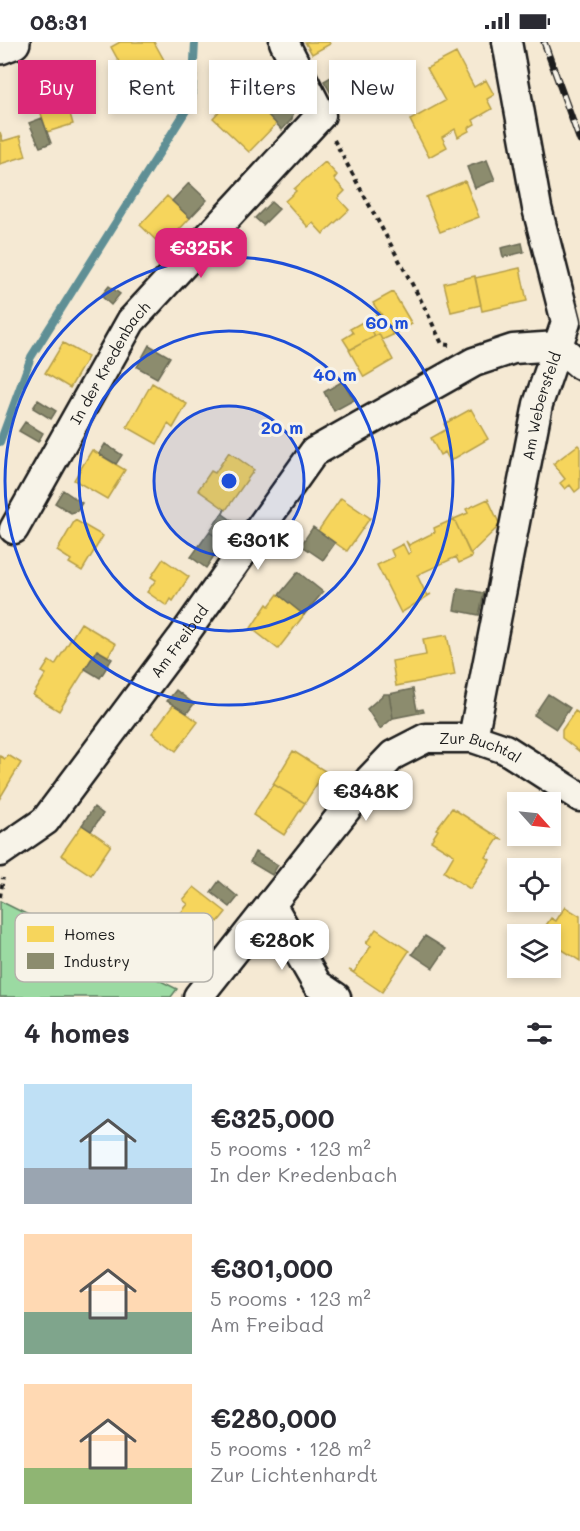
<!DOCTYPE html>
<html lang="en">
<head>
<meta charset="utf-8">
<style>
	:root { --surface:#fff; --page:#f2f2f3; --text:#2b2b33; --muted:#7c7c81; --accent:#db2777 }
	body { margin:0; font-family:Mali,sans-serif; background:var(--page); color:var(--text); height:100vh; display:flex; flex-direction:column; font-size:22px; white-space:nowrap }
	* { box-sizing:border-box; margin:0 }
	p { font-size:20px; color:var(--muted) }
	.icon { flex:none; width:33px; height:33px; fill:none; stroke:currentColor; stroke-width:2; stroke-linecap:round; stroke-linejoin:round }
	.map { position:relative; height:955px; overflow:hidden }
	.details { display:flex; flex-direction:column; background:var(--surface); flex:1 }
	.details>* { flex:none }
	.guide { position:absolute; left:18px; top:18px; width:544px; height:54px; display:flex; gap:12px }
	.needle { width:39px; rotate:117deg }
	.fabs { position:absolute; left:507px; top:750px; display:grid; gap:12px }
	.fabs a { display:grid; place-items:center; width:54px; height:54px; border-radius:0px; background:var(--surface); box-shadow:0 3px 9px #0003; font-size:30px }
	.price { position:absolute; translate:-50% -51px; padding:0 14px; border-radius:12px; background:#fff; color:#222; font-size:20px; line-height:39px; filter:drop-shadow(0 2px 3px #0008) }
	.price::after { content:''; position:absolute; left:50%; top:36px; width:18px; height:14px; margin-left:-9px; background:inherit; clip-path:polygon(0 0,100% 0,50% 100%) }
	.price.selected { background:var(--accent); color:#fff }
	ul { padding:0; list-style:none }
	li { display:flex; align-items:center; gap:18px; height:150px; padding:0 24px }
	li span { display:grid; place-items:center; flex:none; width:168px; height:120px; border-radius:0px; color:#555 }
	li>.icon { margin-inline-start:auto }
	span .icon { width:72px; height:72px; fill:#fffc; stroke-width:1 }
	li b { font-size:26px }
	h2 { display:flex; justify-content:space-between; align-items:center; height:72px; padding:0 24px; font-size:26px }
	.pill { padding:0 21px; border-radius:0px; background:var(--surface); box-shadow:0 3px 9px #0003; font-size:21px; line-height:54px }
	.pill.selected { background:var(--accent); color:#fff }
	.status { display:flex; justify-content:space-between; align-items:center; height:42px; padding:0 30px; background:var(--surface); direction:ltr }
	.status svg { height:16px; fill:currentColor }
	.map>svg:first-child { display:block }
	.green { fill:#9bdaa2; stroke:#5c7b5f; stroke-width:1.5 }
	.homes { fill:#f6d55c; stroke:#b59e49; stroke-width:1.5 }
	.industry { fill:#8c8c6e; stroke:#6a6a55; stroke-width:1.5 }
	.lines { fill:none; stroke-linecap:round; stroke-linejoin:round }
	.stream { stroke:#5e8f95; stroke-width:8 }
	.minor-casing { stroke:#1c1c1c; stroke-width:33 }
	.major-casing { stroke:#1c1c1c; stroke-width:38 }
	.path { stroke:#1c1c1c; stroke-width:4; stroke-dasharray:4.5 4.5; stroke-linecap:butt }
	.minor { stroke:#f7f3e8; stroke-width:28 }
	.major { stroke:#f7f3e8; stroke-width:33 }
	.rail-casing { stroke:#1c1c1c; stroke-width:7 }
	.rail { stroke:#f7f3e8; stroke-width:4.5; stroke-dasharray:14; stroke-linecap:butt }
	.ring { fill:none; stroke:#1d4ed8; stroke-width:3 }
	.labels { text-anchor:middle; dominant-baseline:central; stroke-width:6; stroke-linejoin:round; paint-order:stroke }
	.street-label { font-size:15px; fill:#1c1c1c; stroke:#f7f3e8 }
	.key { fill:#f7f3e8; stroke:#b5b2ab; stroke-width:1.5 }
	.key-label { font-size:16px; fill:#1c1c1c }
	.centre { fill:#1d4ed8; stroke:#f7f3e8; stroke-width:3 }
	.ring-label { font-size:18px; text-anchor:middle; font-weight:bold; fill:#1d4ed8; stroke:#f7f3e8; stroke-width:6; stroke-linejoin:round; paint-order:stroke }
</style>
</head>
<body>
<div class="status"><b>08:31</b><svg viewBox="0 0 49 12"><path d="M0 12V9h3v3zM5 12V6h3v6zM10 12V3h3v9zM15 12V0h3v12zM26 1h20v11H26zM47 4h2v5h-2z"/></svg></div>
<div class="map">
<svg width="580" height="955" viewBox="0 0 580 955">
	<rect width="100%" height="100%" fill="#f5e9d3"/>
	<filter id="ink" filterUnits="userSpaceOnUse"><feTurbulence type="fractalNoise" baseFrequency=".0167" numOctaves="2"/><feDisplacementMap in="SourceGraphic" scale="12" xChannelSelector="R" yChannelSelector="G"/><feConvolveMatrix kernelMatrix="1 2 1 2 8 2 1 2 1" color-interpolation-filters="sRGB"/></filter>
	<g filter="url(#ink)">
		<path class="green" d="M0,859L177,947L171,955H0Z"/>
		<path class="homes" d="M120,0H154L164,18L129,38L111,5Z
			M305,0H329L330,2L312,12Z
			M456,11L474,45L486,38L494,53L487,57L492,67L473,78L475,82L468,86L469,89L458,95L455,87L442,95L447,105L429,115L410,78L445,59L427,26Z
			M61,41L73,82L47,90L34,50Z
			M247,42H251L259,49V52L253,59L277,81L249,110L213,76L228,60L227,55L231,51L236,52Z
			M0,90L3,99L20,94L26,114L0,122Z
			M325,120L337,133L334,137L345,149L338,156L349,168L323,192L313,181L308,185L285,159L296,149L294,147Z
			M465,139L479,175L440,190L426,155Z
			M167,154L190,176L163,205L140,183Z
			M520,226L527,259L482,269L475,236Z
			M475,234L481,263L451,270L444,241Z
			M393,250L412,282L393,293L373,261Z
			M380,270L393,293L382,298L379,292L375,294L366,278Z
			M366,278L375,294L350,308L343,297L353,291L350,287Z
			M379,292L393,318L364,335L349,308Z
			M63,301L88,315L70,346L45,331Z
			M152,341L187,362L173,386L168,382L157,402L127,385Z
			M471,367L488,397L450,419L445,410L440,413L431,396L447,387L444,382Z
			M578,403L580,405V446L575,450L570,443L565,447L560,441L565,437L553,422Z
			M92,408L125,428L107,457L74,438Z
			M229,410L254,428L226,468L198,448L211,429L215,431Z
			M341,456L370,476L347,509L318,489Z
			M488,457L500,483L470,512L454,477L468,471L466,467Z
			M454,477L472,515L459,521L456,515L417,533L427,554L431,552L401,571L377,523L394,515L391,508L403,502L408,512L411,510L406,499L409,503L435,490L434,486Z
			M75,478L103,494L82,529L69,521L71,518L57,509Z
			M163,517L189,535L173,559L171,557L167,564L147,550L156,538L151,535Z
			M278,552L304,573L278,607L251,586L267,562L269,564Z
			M81,581L116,602L108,614L97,608L59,669L33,653L46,632L42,630L49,619L55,623Z
			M447,593L455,633L396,644L392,619L426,613L423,597Z
			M174,662L198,680L176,709L152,691Z
			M575,669L580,672V710L562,696V688Z
			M293,709L325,729L305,761L273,742Z
			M8,713L21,721L0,756V714L5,717Z
			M273,742L305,761L284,793L253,773Z
			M452,766L503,798L498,797L486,815L490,818L470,847L444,830L454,813L431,799L438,788L436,787Z
			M82,783L111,803L91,833L61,813Z
			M194,845L226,870L218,880L215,877L187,912L191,915L182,926L150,901L162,885L167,888L188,862L183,858Z
			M565,865L580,874V919L550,900V892H540L551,876L556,879Z
			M376,887L409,909L382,950L349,928L354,930L371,904L366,901Z"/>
		<path class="industry" d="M155,23L162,37L136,51L129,38Z
			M347,26L360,49L337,62L324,39Z
			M276,53L296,58L292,77L282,88L267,72L273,66Z
			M42,76L51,101L40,105L29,81Z
			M487,118L495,138L475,146L467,125Z
			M189,141L207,158L190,176L172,159Z
			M271,160L279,167L263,183L255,176Z
			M522,201L524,210L503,215L501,206Z
			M109,244L120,252L111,263L101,254Z
			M149,303L170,315L157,336L137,325Z
			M343,339L354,358L334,369L324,350Z
			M38,358L56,369L51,377L33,366Z
			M25,380L43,391L38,400L19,389Z
			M105,402L122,413L116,422L99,412Z
			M63,448L82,461L77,469L71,471L55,461Z
			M225,467L223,472L234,480L221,498L209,490Z
			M313,485L335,501L323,518L301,503Z
			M209,490L221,498L217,503L220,505L206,526L191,515Z
			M298,530L323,550L304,573L279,553Z
			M458,546L484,551L479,573L454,568Z
			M97,608L112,617L100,636L85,627Z
			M413,647L417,668L423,667L424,670L393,676L389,652Z
			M176,648L194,662L187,671L167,659Z
			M384,652H389L393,676L380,687L367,667Z
			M548,652L570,666L556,687L534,673Z
			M94,765L103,772L91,789L82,783Z
			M255,810L278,823L272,833L250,820Z
			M219,839L238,855L230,865L211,850Z
			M425,894L446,907L433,926L412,912Z"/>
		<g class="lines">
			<path class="stream" d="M0,400L31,315L192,59L195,0"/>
			<g class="minor-casing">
				<g id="minor">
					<path id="s1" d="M14,487L131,279L321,73L284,0"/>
					<path id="s2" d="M473,696L538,362L566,280L537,166L507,0"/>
					<path id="s3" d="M0,810L45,779L181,597L314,410L474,320L513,307L558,304L580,323"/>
					<path d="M271,862L317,942L336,955"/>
					<path id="s4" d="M198,955L370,737L393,713L426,696H473L505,707L580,755"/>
				</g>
			</g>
			<g class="major-casing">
				<path id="major" d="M0,5L13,0"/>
			</g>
			<path class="path" d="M334,98L424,264L442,302L449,303
				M0,855L3,836"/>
			<use href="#minor" class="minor"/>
			<use href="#major" class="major"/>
			<g class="rail-casing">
				<path id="rail" d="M544,0L580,99"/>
			</g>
			<use href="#rail" class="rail"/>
		</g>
	</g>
	<circle cx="229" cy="439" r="75" fill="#1d4ed8" fill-opacity=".12"/>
	<g class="ring">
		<circle cx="229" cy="439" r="75"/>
		<circle cx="229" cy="439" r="150"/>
		<circle cx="229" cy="439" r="224"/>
	</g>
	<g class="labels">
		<g class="street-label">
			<text stroke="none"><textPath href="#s1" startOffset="192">In der Kredenbach</textPath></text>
			<text stroke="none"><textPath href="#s2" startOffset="339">Am Webersfeld</textPath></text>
			<text stroke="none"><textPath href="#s3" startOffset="279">Am Freibad</textPath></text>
			<text stroke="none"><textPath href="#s4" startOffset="404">Zur Buchtal</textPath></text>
		</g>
	</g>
	<rect x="15" y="871" width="198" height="69" rx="9" class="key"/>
	<rect x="27" y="884" width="27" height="16" fill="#f6d55c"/>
	<rect x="27" y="911" width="27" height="16" fill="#8c8c6e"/>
	<g class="key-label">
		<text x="64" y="898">Homes</text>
		<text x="64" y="925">Industry</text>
	</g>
	<circle cx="229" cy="439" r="9" class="centre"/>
	<g class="ring-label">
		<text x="387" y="287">60 m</text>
		<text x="335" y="339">40 m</text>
		<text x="282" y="392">20 m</text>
	</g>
</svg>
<div class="fabs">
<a><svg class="needle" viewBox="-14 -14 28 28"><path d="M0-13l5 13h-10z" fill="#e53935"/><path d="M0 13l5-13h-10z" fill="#7c7c81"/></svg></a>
<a><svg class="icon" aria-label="locate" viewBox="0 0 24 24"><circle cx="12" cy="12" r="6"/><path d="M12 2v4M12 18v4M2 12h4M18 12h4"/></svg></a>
<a><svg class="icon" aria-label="layers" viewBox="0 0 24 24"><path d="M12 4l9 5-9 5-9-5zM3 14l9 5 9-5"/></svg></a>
</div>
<b class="price selected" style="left:201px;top:237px">€325K</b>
<b class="price" style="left:258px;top:529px">€301K</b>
<b class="price" style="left:366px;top:780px">€348K</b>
<b class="price" style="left:282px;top:929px">€280K</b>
<div class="guide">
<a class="pill selected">Buy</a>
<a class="pill">Rent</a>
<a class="pill">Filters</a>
<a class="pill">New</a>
</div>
</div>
<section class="details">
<h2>4 homes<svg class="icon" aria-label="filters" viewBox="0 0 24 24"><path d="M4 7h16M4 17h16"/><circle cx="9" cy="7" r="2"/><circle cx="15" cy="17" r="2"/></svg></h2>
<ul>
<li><span style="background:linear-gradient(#bfe0f5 70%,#9aa5b1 0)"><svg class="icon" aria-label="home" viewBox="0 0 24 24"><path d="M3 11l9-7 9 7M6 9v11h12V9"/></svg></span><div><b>€325,000</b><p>5 rooms · 123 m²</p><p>In der Kredenbach</p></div></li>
<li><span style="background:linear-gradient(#ffd9b3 65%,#7fa58c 0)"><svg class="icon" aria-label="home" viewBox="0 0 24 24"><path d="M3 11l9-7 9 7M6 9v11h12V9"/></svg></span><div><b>€301,000</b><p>5 rooms · 123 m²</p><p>Am Freibad</p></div></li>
<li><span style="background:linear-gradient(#ffd9b3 70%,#8fb573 0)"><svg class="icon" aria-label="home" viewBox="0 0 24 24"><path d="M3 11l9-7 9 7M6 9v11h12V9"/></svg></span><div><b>€280,000</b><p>5 rooms · 128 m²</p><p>Zur Lichtenhardt</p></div></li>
</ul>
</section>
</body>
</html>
